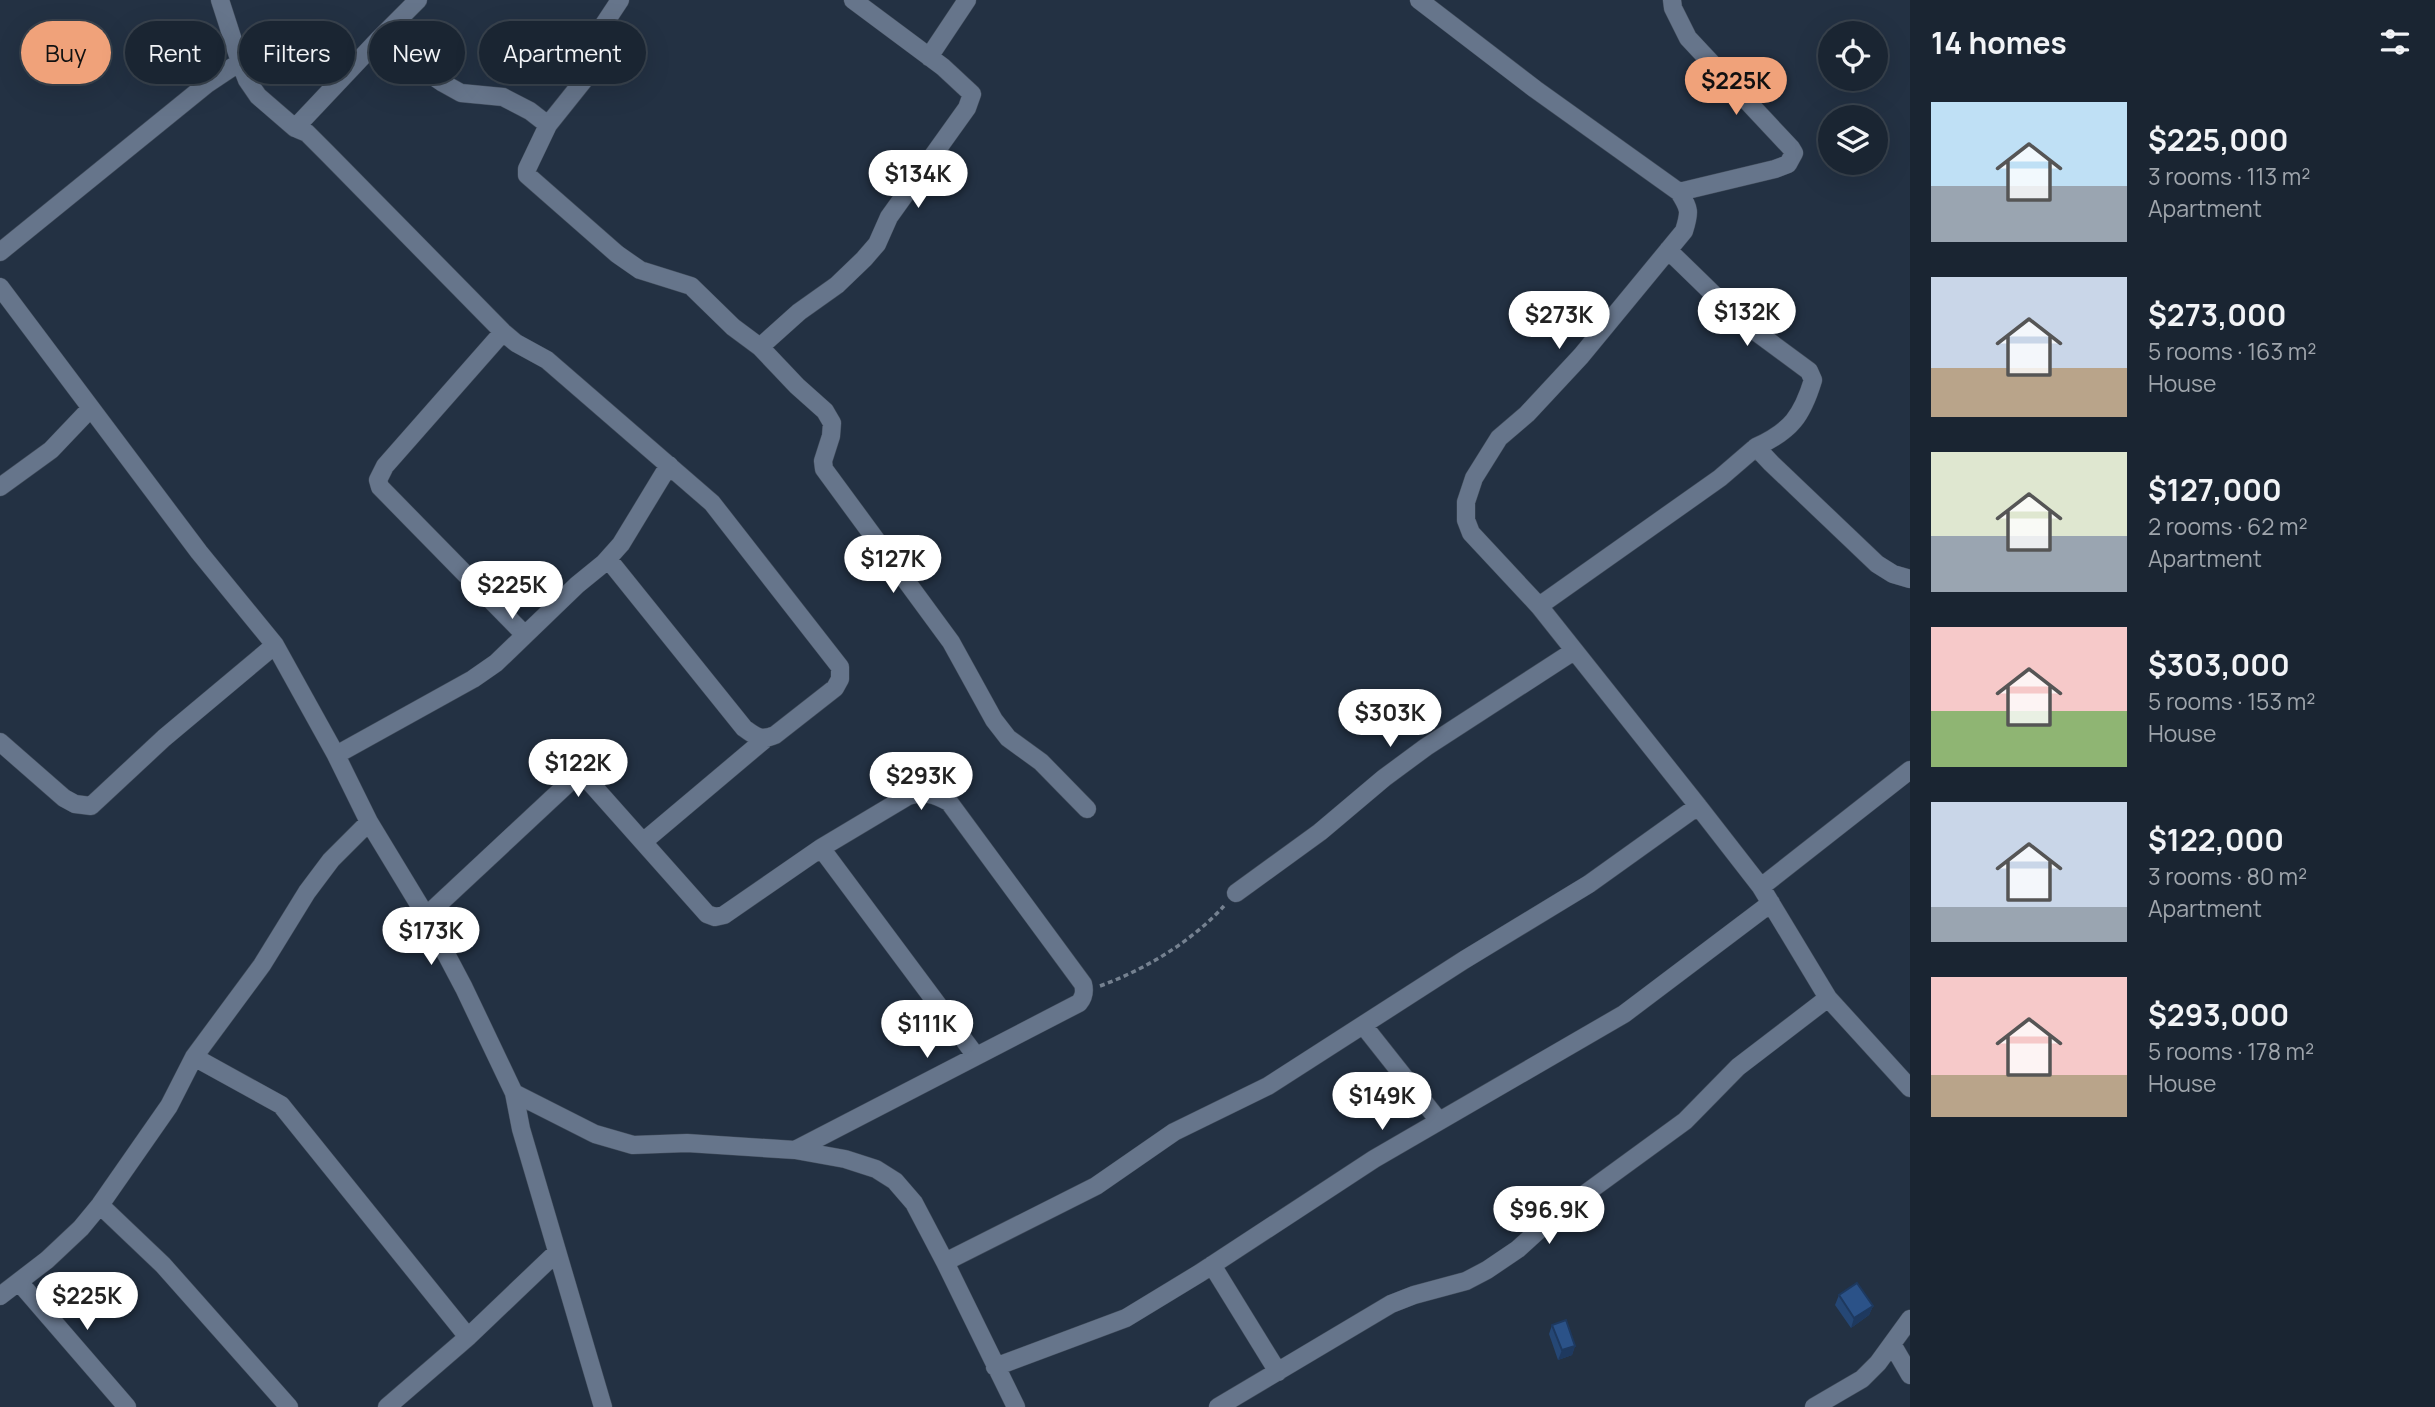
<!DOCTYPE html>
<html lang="en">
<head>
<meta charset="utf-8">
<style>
	:root { --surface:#1a2532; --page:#27313e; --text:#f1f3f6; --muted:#9fa5ac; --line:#38424d; --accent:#f0a27a }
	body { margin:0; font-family:Manrope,sans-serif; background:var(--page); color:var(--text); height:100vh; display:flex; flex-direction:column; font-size:26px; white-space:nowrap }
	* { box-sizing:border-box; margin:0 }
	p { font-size:23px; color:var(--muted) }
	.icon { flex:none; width:38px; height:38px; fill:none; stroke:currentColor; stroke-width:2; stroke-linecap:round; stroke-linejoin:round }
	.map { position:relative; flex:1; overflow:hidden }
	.sheet { display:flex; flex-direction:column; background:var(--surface); width:525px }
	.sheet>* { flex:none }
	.guide { position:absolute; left:21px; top:21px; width:665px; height:63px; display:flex; gap:14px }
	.controls { position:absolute; left:1818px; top:21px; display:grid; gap:14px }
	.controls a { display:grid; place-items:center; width:70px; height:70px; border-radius:50%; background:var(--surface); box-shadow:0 7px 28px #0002,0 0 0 2px var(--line); font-size:35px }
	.price { position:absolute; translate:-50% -60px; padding:0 16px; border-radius:24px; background:#fff; color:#222; font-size:23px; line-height:46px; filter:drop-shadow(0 2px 4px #0008) }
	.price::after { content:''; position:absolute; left:50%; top:42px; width:21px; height:16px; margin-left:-10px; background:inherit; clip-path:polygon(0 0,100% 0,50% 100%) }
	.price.active { background:var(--accent); color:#111 }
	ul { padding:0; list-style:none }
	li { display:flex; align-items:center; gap:21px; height:175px; padding:0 21px }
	li span { display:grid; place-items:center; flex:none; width:196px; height:140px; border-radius:0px; color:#555 }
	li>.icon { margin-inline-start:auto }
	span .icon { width:84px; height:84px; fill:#fffc; stroke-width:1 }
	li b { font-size:30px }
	h2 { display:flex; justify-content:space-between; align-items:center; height:84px; padding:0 21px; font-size:30px }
	.chip { padding:0 24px; border-radius:32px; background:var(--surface); box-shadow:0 7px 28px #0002,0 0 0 2px var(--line); font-size:24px; line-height:63px }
	.chip.active { background:var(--accent); color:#111 }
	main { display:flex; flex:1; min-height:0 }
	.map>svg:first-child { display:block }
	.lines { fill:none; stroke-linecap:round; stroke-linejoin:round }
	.street-casing { stroke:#414c5b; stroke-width:19 }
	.path { stroke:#758190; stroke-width:3.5; stroke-dasharray:5 3.5; stroke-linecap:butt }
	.street { stroke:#66758b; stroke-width:18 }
	.wall { fill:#254775 }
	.shaded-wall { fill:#1e395f }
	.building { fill:#2b5288; stroke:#1e395f; stroke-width:2 }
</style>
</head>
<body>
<main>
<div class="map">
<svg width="1910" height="1407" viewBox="0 0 1910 1407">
	<rect width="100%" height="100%" fill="#233143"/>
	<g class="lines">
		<g class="street-casing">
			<path id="street" d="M220,0L240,62
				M1419,0L1535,89L1679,192C1690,209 1690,212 1684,231L1581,356L1527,414L1499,438L1474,478L1466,502V520L1471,533L1539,606L1698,806L1761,887L1828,998L1910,1088
				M1672,0L1673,8L1688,38L1791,148L1794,153L1788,164L1775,169L1679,192
				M379,39L418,0
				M929,57L967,0
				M548,125L584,80L588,67L585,53L620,0
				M295,128L379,39L443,83L461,93L503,97L530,111L548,125L527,169V175L617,254L640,270L691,286L733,327L760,347L797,386L825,411L832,423L831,436L823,461L824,469L951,642L994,720L1008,738L1041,762L1087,809
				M1668,250L1740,320L1809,371L1813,380C1802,416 1791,431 1756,447
				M0,252L207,84L240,62L247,80L258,96L295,128L307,133L327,153L503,332L516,343L547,360L712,503L840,667V679L835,688L775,735C761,741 756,737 744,728L608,559
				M0,287L199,552L275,645L336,755L369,822L426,916L464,988L514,1093L595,1134L633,1145L687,1143L795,1150L845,1159L876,1169L895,1181L914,1203L945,1262L1016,1407
				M503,332L385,466L378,480L380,487L525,635
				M760,347L799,312L837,285L864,259L877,244L889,217L967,108L972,94L943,67L853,0
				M0,487L51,450L90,409
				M1539,606L1720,478L1756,447L1771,463L1877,564L1893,574L1910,579
				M0,742L64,798L75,804L91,806L164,738L275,645
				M336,755L473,679L496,663L577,585L604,563L621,544L669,465
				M643,842L764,740
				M821,848L976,1056
				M1761,887L1910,770
				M1236,893L1320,832L1384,778L1426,747L1574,651
				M426,916L575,777L587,779L707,914L715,917L724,915L821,848L908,796C925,791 934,794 949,802L1083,984C1085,992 1084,997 1079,1003L795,1150
				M1363,1025L1439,1121
				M194,1057L281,1105L468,1337
				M514,1093L521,1129L603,1407
				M100,1205L163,1265L289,1407
				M945,1262L1096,1186L1174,1132L1268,1086L1464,960L1589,884L1698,806
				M1212,1265L1278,1372
				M19,1282L127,1407
				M0,1296L47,1260L81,1228L100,1205L169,1106L194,1057L262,965L307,892L331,860L369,822
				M1892,1344L1910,1375
				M995,1367L1126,1318L1200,1273L1374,1159L1624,1014L1771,903
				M387,1407L468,1337L557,1252
				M1218,1407L1391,1304L1414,1295L1466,1281L1487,1270L1518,1249L1552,1218L1685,1121L1738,1067L1828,998
				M1814,1407L1862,1379L1878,1363L1910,1319"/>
		</g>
		<path class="path" d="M1100,986C1146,969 1191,942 1224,906"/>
		<use href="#street" class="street"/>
	</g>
	<path class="wall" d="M1839,1295L1873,1306L1869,1315L1851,1328L1835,1305Z
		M1552,1325L1575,1346L1572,1355L1558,1360L1549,1334Z"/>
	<path class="shaded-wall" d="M1873,1306L1869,1315L1851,1328L1854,1318Z
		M1575,1346L1572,1355L1558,1360L1562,1350Z"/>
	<path class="building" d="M1857,1283L1873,1306L1854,1318L1839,1295Z
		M1566,1320L1575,1346L1562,1350L1552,1325Z"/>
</svg>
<div class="controls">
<a><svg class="icon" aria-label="locate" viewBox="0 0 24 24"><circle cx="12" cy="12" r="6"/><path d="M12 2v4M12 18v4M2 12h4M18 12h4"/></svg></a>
<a><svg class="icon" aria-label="layers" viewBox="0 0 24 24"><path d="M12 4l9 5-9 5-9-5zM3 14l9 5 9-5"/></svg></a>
</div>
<b class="price active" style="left:1736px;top:117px">$225K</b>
<b class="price" style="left:918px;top:210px">$134K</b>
<b class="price" style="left:1747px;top:348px">$132K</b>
<b class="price" style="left:1559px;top:351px">$273K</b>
<b class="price" style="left:893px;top:595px">$127K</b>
<b class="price" style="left:512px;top:621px">$225K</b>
<b class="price" style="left:1390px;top:749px">$303K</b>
<b class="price" style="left:578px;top:799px">$122K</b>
<b class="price" style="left:921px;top:812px">$293K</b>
<b class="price" style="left:431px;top:967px">$173K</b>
<b class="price" style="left:927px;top:1060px">$111K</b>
<b class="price" style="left:1382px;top:1132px">$149K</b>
<b class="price" style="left:1549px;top:1246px">$96.9K</b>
<b class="price" style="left:87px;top:1332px">$225K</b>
<div class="guide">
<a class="chip active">Buy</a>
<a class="chip">Rent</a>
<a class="chip">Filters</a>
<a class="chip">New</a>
<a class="chip">Apartment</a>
</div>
</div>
<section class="sheet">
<h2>14 homes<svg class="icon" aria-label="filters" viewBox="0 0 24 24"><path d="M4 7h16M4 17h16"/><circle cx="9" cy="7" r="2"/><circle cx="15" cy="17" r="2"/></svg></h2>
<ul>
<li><span style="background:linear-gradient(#bfe0f5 60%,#9aa5b1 0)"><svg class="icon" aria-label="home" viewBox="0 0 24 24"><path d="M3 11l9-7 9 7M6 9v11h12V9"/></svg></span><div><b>$225,000</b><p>3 rooms · 113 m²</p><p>Apartment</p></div></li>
<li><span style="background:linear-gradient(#c9d6e8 65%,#b9a48a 0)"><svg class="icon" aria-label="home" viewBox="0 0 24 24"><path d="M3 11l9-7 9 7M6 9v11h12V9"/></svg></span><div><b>$273,000</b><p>5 rooms · 163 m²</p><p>House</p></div></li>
<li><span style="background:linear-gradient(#dfe7d0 60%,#9aa5b1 0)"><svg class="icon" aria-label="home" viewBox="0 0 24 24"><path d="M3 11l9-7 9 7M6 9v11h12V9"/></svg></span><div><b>$127,000</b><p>2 rooms · 62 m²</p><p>Apartment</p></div></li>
<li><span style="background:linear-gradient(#f6c9c9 60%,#8fb573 0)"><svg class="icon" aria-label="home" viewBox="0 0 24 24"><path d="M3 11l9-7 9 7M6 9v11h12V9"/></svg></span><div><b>$303,000</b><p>5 rooms · 153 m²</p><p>House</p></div></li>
<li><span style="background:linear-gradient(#c9d6e8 75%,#9aa5b1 0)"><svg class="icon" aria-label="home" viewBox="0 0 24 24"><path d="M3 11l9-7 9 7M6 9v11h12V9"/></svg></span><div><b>$122,000</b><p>3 rooms · 80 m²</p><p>Apartment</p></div></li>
<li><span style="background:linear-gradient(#f6c9c9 70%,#b9a48a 0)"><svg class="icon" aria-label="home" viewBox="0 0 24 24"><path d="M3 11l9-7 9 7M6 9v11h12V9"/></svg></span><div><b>$293,000</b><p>5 rooms · 178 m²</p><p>House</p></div></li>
</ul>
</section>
</main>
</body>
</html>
